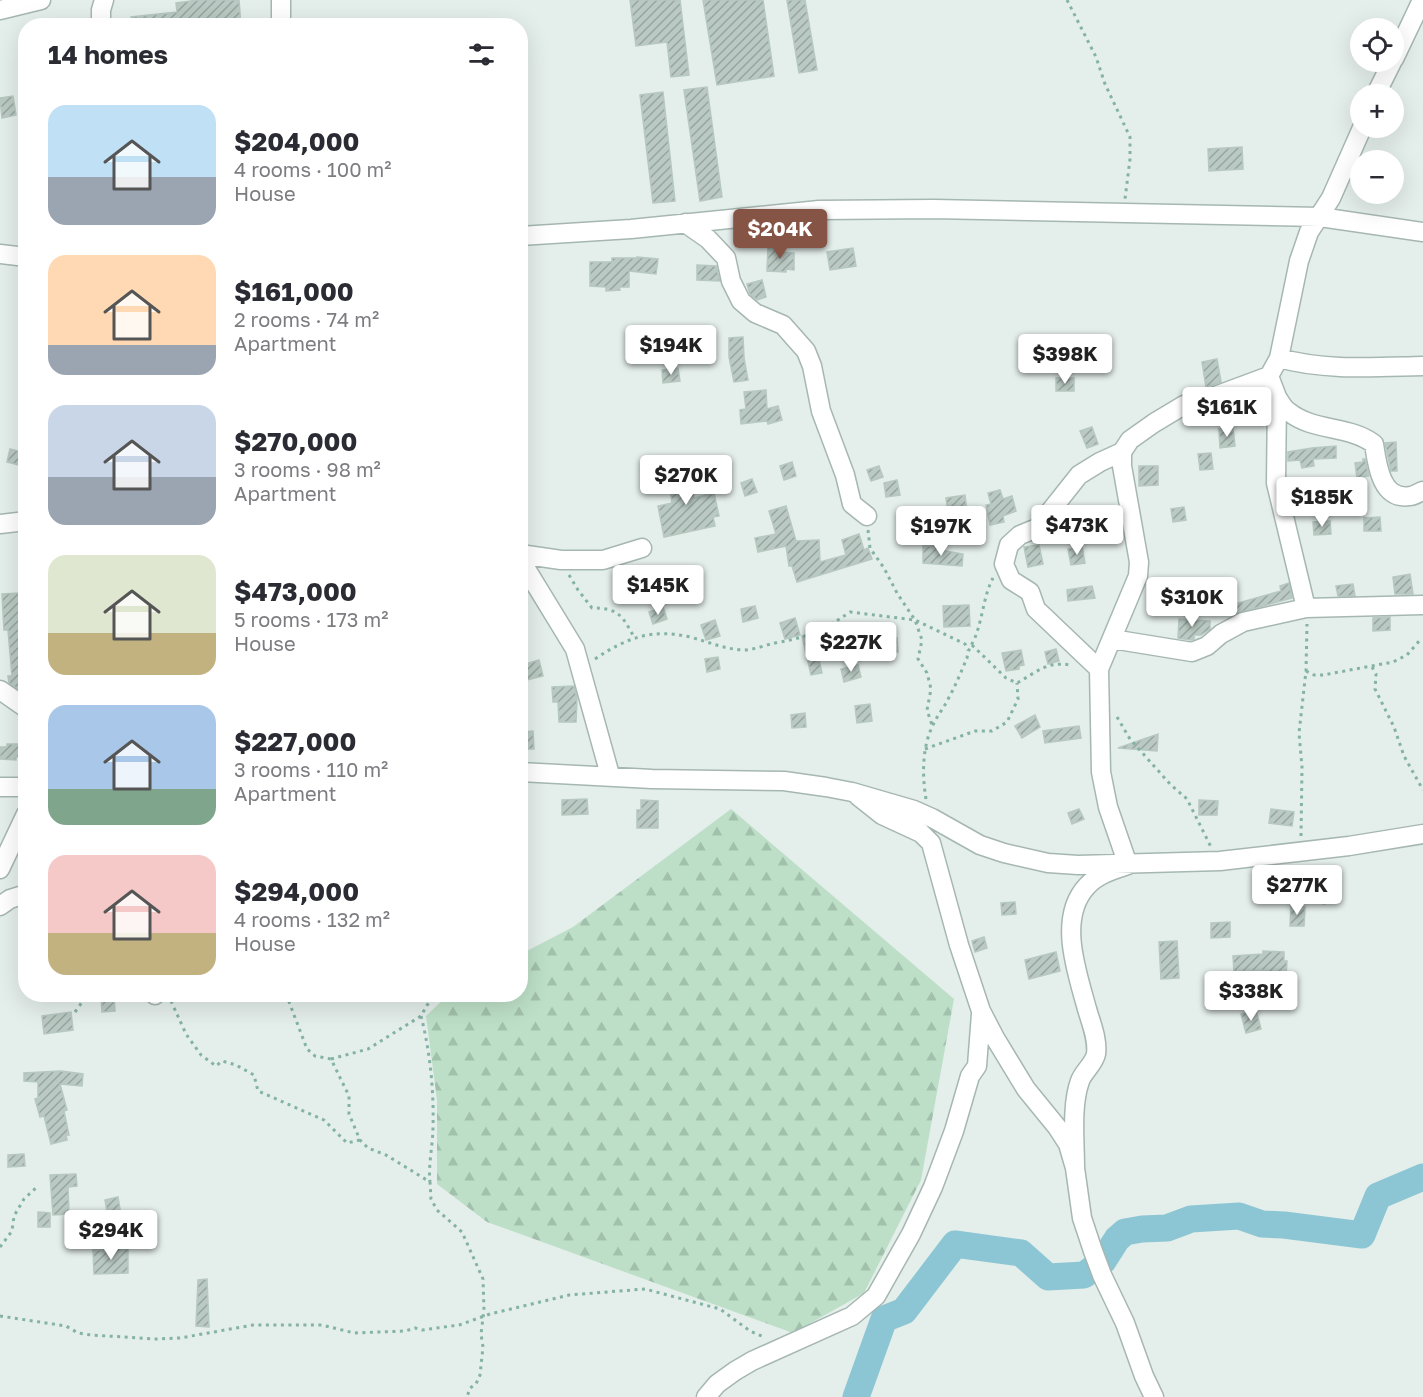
<!DOCTYPE html>
<html lang="en">
<head>
<meta charset="utf-8">
<style>
	:root { --surface:#fff; --page:#f2f2f3; --text:#2b2b33; --muted:#7c7c81; --accent:#865445 }
	body { margin:0; font-family:"Golos Text",sans-serif; background:var(--page); color:var(--text); height:100vh; display:flex; flex-direction:column; font-size:22px; white-space:nowrap }
	* { box-sizing:border-box; margin:0 }
	p { font-size:20px; color:var(--muted) }
	.icon { flex:none; width:33px; height:33px; fill:none; stroke:currentColor; stroke-width:2; stroke-linecap:round; stroke-linejoin:round }
	.map { position:relative; flex:1; overflow:hidden }
	.drawer { position:absolute; left:18px; top:18px; width:510px; height:984px; display:flex; flex-direction:column; background:var(--surface); border-radius:24px; box-shadow:0 6px 24px #0002 }
	.drawer>* { flex:none }
	.tools { position:absolute; left:1350px; top:18px; display:grid; gap:12px }
	.tools a { display:grid; place-items:center; width:54px; height:54px; border-radius:50%; background:var(--surface); box-shadow:0 6px 24px #0002; font-size:30px }
	.price { position:absolute; translate:-50% -51px; padding:0 14px; border-radius:6px; background:#fff; color:#222; font-size:20px; line-height:39px; filter:drop-shadow(0 2px 3px #0008) }
	.price::after { content:''; position:absolute; left:50%; top:36px; width:18px; height:14px; margin-left:-9px; background:inherit; clip-path:polygon(0 0,100% 0,50% 100%) }
	.price.selected { background:var(--accent); color:#fff }
	ul { padding:0; list-style:none }
	li { display:flex; align-items:center; gap:18px; height:150px; padding:0 30px }
	li span { display:grid; place-items:center; flex:none; width:168px; height:120px; border-radius:18px; color:#555 }
	li>.icon { margin-inline-start:auto }
	span .icon { width:72px; height:72px; fill:#fffc; stroke-width:1 }
	li b { font-size:26px }
	h2 { display:flex; justify-content:space-between; align-items:center; height:72px; padding:0 30px; font-size:26px }
	.map>svg:first-child { display:block }
	.forest { fill:url(#forest-firs) }
	.lines { fill:none; stroke-linecap:round; stroke-linejoin:round }
	.river { stroke:#8cc6d4; stroke-width:27 }
	.building { fill:url(#building-hatch); stroke:#b7c8c1; stroke-width:1.5 }
	.minor-casing { stroke:#a6b7b2; stroke-width:21 }
	.path { stroke:#84b2a5; stroke-width:3; stroke-dasharray:3 4.5; stroke-linecap:butt }
	.minor { stroke:#fff; stroke-width:18 }
</style>
</head>
<body>
<div class="map">
<svg width="1423" height="1397" viewBox="0 0 1423 1397">
	<defs>
		<pattern id="forest-firs" width="22" height="20" patternUnits="userSpaceOnUse" patternTransform="scale(1.5)"><rect width="22" height="20" fill="#bddfc7"/><path d="M5 1l3.5 6h-7zM16 11l3.5 6h-7z" fill="#a2c1ac"/></pattern>
		<pattern id="building-hatch" width="6" height="6" patternUnits="userSpaceOnUse" patternTransform="scale(1.5)"><rect width="6" height="6" fill="#bac9c3"/><path d="M-1 1l2-2M0 6l6-6M5 7l2-2" fill="none" stroke="#97a59f"/></pattern>
	</defs>
	<rect width="100%" height="100%" fill="#e4eeea"/>
	<path class="forest" d="M731,809L954,999L921,1180L864,1293L793,1333L487,1222L437,1184V1100L426,1016L448,995L520,994L521,954L573,927Z"/>
	<g class="lines">
		<path class="river" d="M856,1397L884,1319L904,1311L955,1244L1021,1253L1048,1277L1084,1275L1103,1261L1117,1239L1125,1232L1142,1229L1167,1228L1191,1219L1239,1216L1262,1224L1284,1225L1362,1235L1378,1196L1423,1177"/>
	</g>
	<path class="building" d="M198,0H239L241,26H132L131,17L177,12L176,3Z
		M630,0H680L689,75L671,77L667,42L636,46Z
		M703,0H763L774,76L717,85Z
		M787,0H805L817,70L799,73Z
		M707,87L722,197L700,201L684,90Z
		M663,92L675,201L653,203L640,95Z
		M13,96L16,115L2,118L0,98Z
		M1242,147L1243,169L1209,171L1208,149Z
		M768,247L780,248V252L794,253V270L786,269V272L767,271Z
		M853,248L856,266L830,270L827,252Z
		M637,257L658,259L656,274L629,271V287H619L620,290L606,291V287L590,286V262H612V258H637Z
		M697,265L716,266L720,281L697,280Z
		M762,280L766,297L757,300L750,294L747,284Z
		M743,337L744,358L748,380L734,382L729,357V338Z
		M1217,359L1221,382L1206,387L1202,362Z
		M678,368L680,381L663,383L662,370Z
		M1056,378H1074V391H1056Z
		M766,390L767,409L778,406L782,420L768,424L767,421L741,424L740,410L746,409L744,392Z
		M1092,427L1098,444L1087,448L1080,431Z
		M1233,428L1235,446L1220,448L1219,429Z
		M1396,442L1397,471H1391L1385,443Z
		M1336,446V458L1313,459L1314,466L1302,468L1300,460L1288,461V452L1312,448Z
		M10,449L22,452L19,465L7,462Z
		M1211,453L1213,469L1200,470L1198,454Z
		M1363,459H1365L1369,476L1357,478L1355,463L1363,462Z
		M792,462L796,476L784,480L780,466Z
		M689,465L694,498L714,493L719,516L713,517L715,526L664,537L658,506L672,503L667,468Z
		M879,466L883,477L871,481L867,470Z
		M1139,466H1158V485L1139,486Z
		M752,479L757,492L745,496L741,483Z
		M897,480L900,495L886,497L884,483Z
		M1000,490L1003,499L1012,496L1016,511L1003,516L1004,522L990,525L986,505L991,504L988,493Z
		M965,495L967,511L948,513L946,498Z
		M786,506L796,541L819,540L820,562L846,555L842,540L859,534L864,550L868,548L872,559L797,582L792,566H789L786,546L758,552L755,538L776,534L769,511Z
		M1184,507L1186,520L1173,522L1171,509Z
		M1380,517L1381,531H1364V518Z
		M1330,521L1331,534L1314,535L1313,522Z
		M1039,545L1043,564L1028,567L1024,547Z
		M923,546H942L941,550L963,554L962,566L923,563Z
		M1082,546L1085,563L1071,565L1068,549Z
		M1410,574L1413,594H1395L1393,577Z
		M1289,583L1292,598L1234,614L1231,605L1281,591L1280,586Z
		M1353,584L1355,596H1338L1336,586Z
		M1092,586L1095,598L1068,601L1067,590Z
		M20,593L23,648H26V688L18,689L9,683L8,676H12L8,630H4L2,594Z
		M969,605L970,626L944,627L943,606Z
		M755,606L758,618L743,622L741,609Z
		M663,607L667,619L653,624L649,612Z
		M1390,617V630L1373,631V618Z
		M795,618L800,635L785,639L780,623Z
		M1179,619L1210,621V629L1201,635H1194V639L1191,640L1178,638Z
		M715,620L720,636L706,640L701,625Z
		M860,629L862,643L845,647L842,633Z
		M813,633L822,673L811,675L802,636Z
		M897,638L898,652H882L881,639Z
		M1056,649L1059,661L1048,664L1045,652Z
		M1021,650L1024,665L1019,666V669L1006,671L1002,653Z
		M718,657L720,669L707,672L705,659Z
		M539,660L543,676L526,680L522,665Z
		M858,665L861,677L844,682L841,669Z
		M574,686L577,698L576,722H559L558,702H553L552,687Z
		M870,704L872,721L857,723L855,706Z
		M805,713L806,727L792,728L791,715Z
		M1035,715L1040,727L1022,738L1015,726Z
		M1079,726L1081,738L1045,743L1043,731Z
		M533,731L534,749H520V732Z
		M1158,734L1157,751L1118,748Z
		M7,744H23V757H16V760L0,759V747H7Z
		M587,799L588,814L562,815V800Z
		M641,800L658,801V828H637V810H641Z
		M1199,800L1218,801L1217,815H1199Z
		M1079,809L1084,819L1072,824L1068,813Z
		M1271,809L1294,812L1292,826L1269,823Z
		M1334,882L1338,901L1323,904L1319,885Z
		M1015,902L1016,914L1002,915L1001,903Z
		M1291,906L1305,907L1304,926H1290Z
		M1230,922V937L1211,938V923Z
		M984,937L987,948L975,952L972,941Z
		M1177,941L1179,978L1161,979L1159,942Z
		M1263,951L1284,952V961H1287L1286,977H1283V983L1266,982V970L1234,972L1233,956L1263,954Z
		M1056,952L1060,971L1029,979L1025,960Z
		M114,995L115,1011L102,1012L101,996Z
		M1256,1010L1261,1029L1246,1033L1241,1014Z
		M71,1012L73,1030L44,1034L42,1016Z
		M61,1071L83,1074L82,1086L60,1084L67,1110L64,1111L69,1135H66L67,1140L51,1144L44,1116L40,1117L35,1099L38,1098V1082L24,1081V1073Z
		M24,1154L25,1166L8,1167V1155Z
		M76,1174L77,1186L68,1187L69,1214L53,1215L50,1175Z
		M118,1197L122,1221L109,1223L105,1200Z
		M38,1212L50,1213V1227H38Z
		M128,1246V1273L94,1274L93,1250H112V1247Z
		M207,1279L209,1327L196,1326L198,1280Z"/>
	<g class="lines">
		<g class="minor-casing">
			<path id="minor" d="M281,0V26
				M0,10L41,0
				M101,26V10L104,0
				M1394,59L1422,0
				M1376,94L1392,62
				M685,223L708,239L726,258L731,281L741,301L755,313L783,325L806,351L812,366L821,411L845,475L852,504L867,516
				M520,236L631,229L819,210L934,209L1320,217L1423,232
				M0,254L26,257
				M1279,358C1325,371 1376,367 1423,366
				M1277,397C1280,402 1284,409 1289,412C1314,432 1349,425 1374,444C1377,464 1381,501 1410,496C1414,496 1419,492 1423,491
				M0,524L26,521
				M520,554L561,560H603L642,548
				M520,559L575,649L610,775
				M1306,608L1423,605
				M1112,639L1192,652L1207,646L1221,634L1243,622L1306,608L1276,483L1277,397L1269,376
				M1099,669L1036,609L1030,592L1011,580L1004,564L1009,545L1020,535L1037,528L1079,475L1100,462L1122,452
				M0,690L26,708
				M520,772L652,779L784,781L826,787L852,792L914,810L932,818L980,845L1004,853L1048,863L1078,865L1220,861L1349,846L1423,834
				M0,787H26
				M858,796L882,815L921,833L931,843L959,945L981,1011L995,1038L1026,1089L1057,1127L1068,1144L1075,1168L1082,1218L1093,1251L1102,1275L1125,1323L1144,1376L1154,1397
				M0,869L26,814
				M0,906L10,899L26,894
				M155,995L156,994
				M1075,1168C1075,1142 1071,1105 1080,1081C1083,1072 1094,1064 1096,1054C1098,1039 1091,1023 1087,1009C1077,972 1057,918 1087,886C1098,874 1113,870 1128,865L1108,807L1101,772L1099,669L1138,576L1139,562L1122,466V452L1130,440L1154,423L1184,405L1207,399L1269,376L1279,358L1299,261L1309,232L1331,198L1362,128
				M706,1397L717,1384L735,1371L752,1361L852,1316L876,1296L911,1234L933,1187L954,1131L970,1076L977,1066L981,1014"/>
		</g>
		<path class="path" d="M1067,0L1096,57L1105,84L1130,137V159L1125,199
			M868,530L870,548L884,568L897,593L915,620L922,640L918,659L927,673L931,689L927,710L932,725
			M569,575L578,590L592,608C618,608 622,615 634,637
			M972,645L1006,678L1017,683C1037,672 1046,661 1071,665
			M595,659C626,638 652,628 690,637C709,642 724,649 743,650C754,650 765,645 775,643C809,637 822,631 850,612L915,620L965,644L968,650
			M1372,667L1376,674L1375,689L1394,727L1404,756L1423,790
			M1306,671L1314,675H1323L1393,662L1407,655L1420,640
			M1117,717L1130,739L1170,784L1187,799L1211,847
			M925,749L975,731H992L1007,722L1018,699L1017,683
			M926,799C922,775 922,747 933,725C937,716 943,709 947,701C955,687 961,672 967,658C968,650 971,646 974,640C983,619 983,597 993,578
			M1301,836L1302,767L1299,733L1306,671L1307,624
			M286,994L307,1049L315,1056L331,1059L349,1096V1114L360,1140L368,1148L386,1155L430,1182L431,1199L437,1210L462,1232L483,1279L484,1310L481,1334L483,1347L480,1375L476,1384L470,1388L467,1397
			M171,1001L186,1034L201,1055L216,1066L222,1061L236,1065L254,1075L258,1091L324,1120L347,1143L360,1140
			M75,1012L88,994
			M421,1016C430,1051 434,1090 433,1127C433,1145 428,1165 430,1182
			M331,1059L368,1049L421,1016L427,1005L441,994
			M0,1247L12,1231L14,1216L24,1199L38,1186
			M0,1316L66,1326L78,1333L91,1335L156,1339L180,1338L253,1325H322L354,1333L405,1331L415,1328L422,1330L459,1325L490,1314L569,1295L645,1289L720,1309L750,1331L764,1337"/>
		<use href="#minor" class="minor"/>
	</g>
</svg>
<div class="tools">
<a><svg class="icon" aria-label="locate" viewBox="0 0 24 24"><circle cx="12" cy="12" r="6"/><path d="M12 2v4M12 18v4M2 12h4M18 12h4"/></svg></a>
<a>+</a>
<a>−</a>
</div>
<b class="price selected" style="left:780px;top:260px">$204K</b>
<b class="price" style="left:671px;top:376px">$194K</b>
<b class="price" style="left:1065px;top:385px">$398K</b>
<b class="price" style="left:1227px;top:438px">$161K</b>
<b class="price" style="left:686px;top:506px">$270K</b>
<b class="price" style="left:1322px;top:528px">$185K</b>
<b class="price" style="left:1077px;top:556px">$473K</b>
<b class="price" style="left:941px;top:557px">$197K</b>
<b class="price" style="left:658px;top:616px">$145K</b>
<b class="price" style="left:1192px;top:628px">$310K</b>
<b class="price" style="left:851px;top:673px">$227K</b>
<b class="price" style="left:1297px;top:916px">$277K</b>
<b class="price" style="left:1251px;top:1022px">$338K</b>
<b class="price" style="left:111px;top:1261px">$294K</b>
<section class="drawer">
<h2>14 homes<svg class="icon" aria-label="filters" viewBox="0 0 24 24"><path d="M4 7h16M4 17h16"/><circle cx="9" cy="7" r="2"/><circle cx="15" cy="17" r="2"/></svg></h2>
<ul>
<li><span style="background:linear-gradient(#bfe0f5 60%,#9aa5b1 0)"><svg class="icon" aria-label="home" viewBox="0 0 24 24"><path d="M3 11l9-7 9 7M6 9v11h12V9"/></svg></span><div><b>$204,000</b><p>4 rooms · 100 m²</p><p>House</p></div></li>
<li><span style="background:linear-gradient(#ffd9b3 75%,#9aa5b1 0)"><svg class="icon" aria-label="home" viewBox="0 0 24 24"><path d="M3 11l9-7 9 7M6 9v11h12V9"/></svg></span><div><b>$161,000</b><p>2 rooms · 74 m²</p><p>Apartment</p></div></li>
<li><span style="background:linear-gradient(#c9d6e8 60%,#9aa5b1 0)"><svg class="icon" aria-label="home" viewBox="0 0 24 24"><path d="M3 11l9-7 9 7M6 9v11h12V9"/></svg></span><div><b>$270,000</b><p>3 rooms · 98 m²</p><p>Apartment</p></div></li>
<li><span style="background:linear-gradient(#dfe7d0 65%,#c2b280 0)"><svg class="icon" aria-label="home" viewBox="0 0 24 24"><path d="M3 11l9-7 9 7M6 9v11h12V9"/></svg></span><div><b>$473,000</b><p>5 rooms · 173 m²</p><p>House</p></div></li>
<li><span style="background:linear-gradient(#a9c7e8 70%,#7fa58c 0)"><svg class="icon" aria-label="home" viewBox="0 0 24 24"><path d="M3 11l9-7 9 7M6 9v11h12V9"/></svg></span><div><b>$227,000</b><p>3 rooms · 110 m²</p><p>Apartment</p></div></li>
<li><span style="background:linear-gradient(#f6c9c9 65%,#c2b280 0)"><svg class="icon" aria-label="home" viewBox="0 0 24 24"><path d="M3 11l9-7 9 7M6 9v11h12V9"/></svg></span><div><b>$294,000</b><p>4 rooms · 132 m²</p><p>House</p></div></li>
</ul>
</section>
</div>
</body>
</html>
